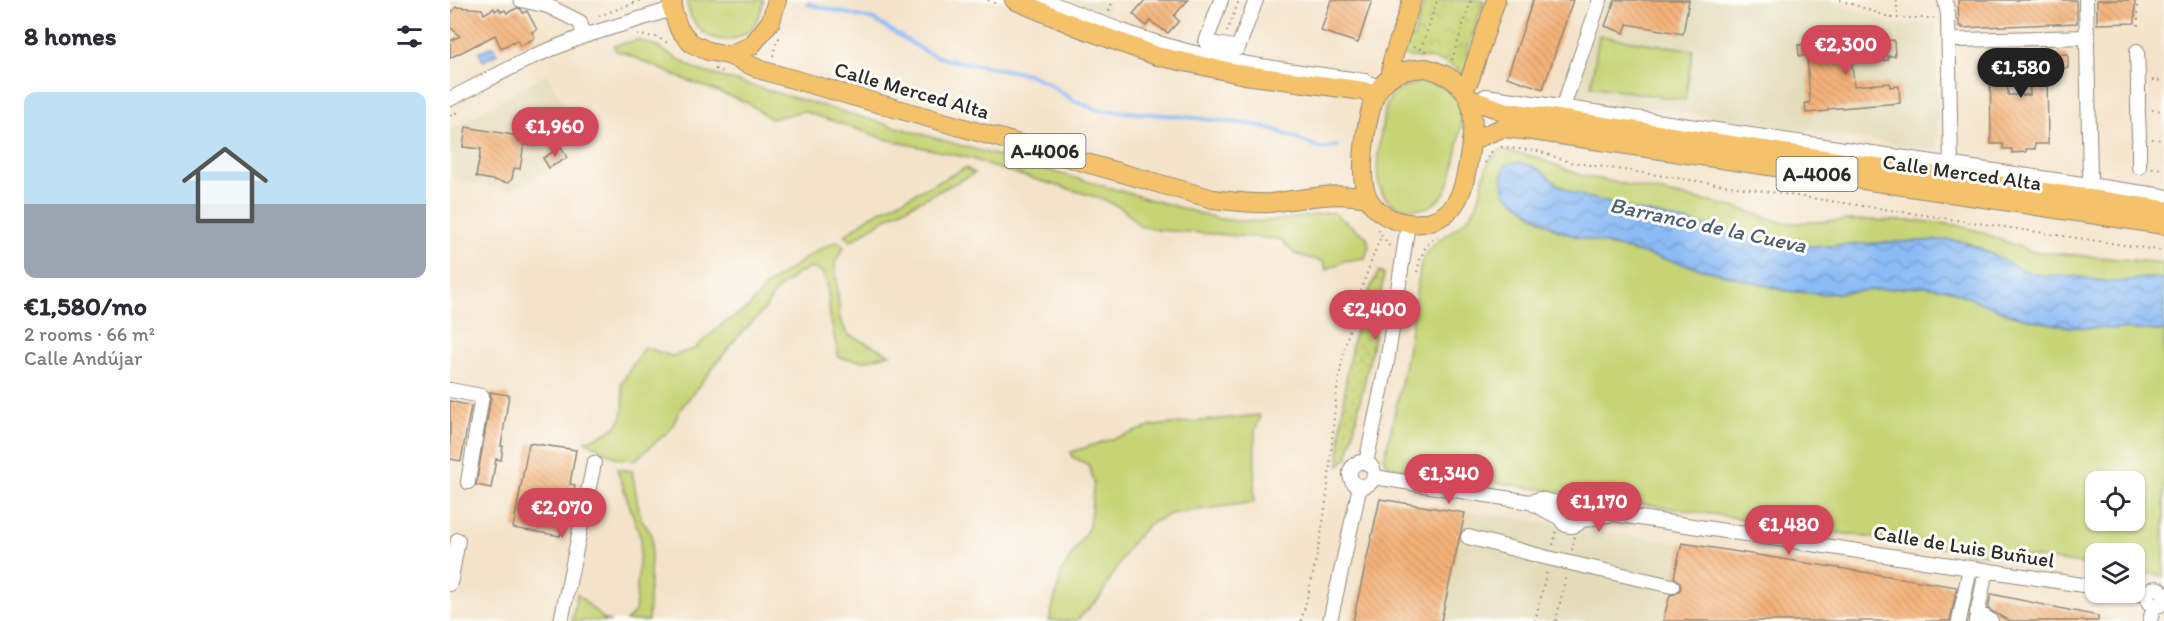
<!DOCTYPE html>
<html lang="en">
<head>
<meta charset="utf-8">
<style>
	:root { --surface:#fff; --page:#f2f2f3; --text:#2b2b33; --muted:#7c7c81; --line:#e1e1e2; --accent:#d1495b }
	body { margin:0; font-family:Itim,sans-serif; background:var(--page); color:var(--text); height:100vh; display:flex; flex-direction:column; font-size:22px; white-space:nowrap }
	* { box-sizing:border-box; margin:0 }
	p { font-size:20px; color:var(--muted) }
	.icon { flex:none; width:33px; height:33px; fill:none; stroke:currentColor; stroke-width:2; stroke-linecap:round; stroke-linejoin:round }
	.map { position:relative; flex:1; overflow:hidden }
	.details { display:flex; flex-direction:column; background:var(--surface); width:450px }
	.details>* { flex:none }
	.controls { position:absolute; left:1635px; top:471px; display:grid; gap:12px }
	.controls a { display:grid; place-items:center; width:60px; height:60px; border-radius:12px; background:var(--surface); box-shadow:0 2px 4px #0004; font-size:30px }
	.price { position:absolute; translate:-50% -51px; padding:0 14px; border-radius:21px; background:var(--accent); color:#fff; font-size:20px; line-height:39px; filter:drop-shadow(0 2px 3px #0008) }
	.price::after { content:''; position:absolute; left:50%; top:36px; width:18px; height:14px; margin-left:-9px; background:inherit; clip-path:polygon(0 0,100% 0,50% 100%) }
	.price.current { background:#222; color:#fff }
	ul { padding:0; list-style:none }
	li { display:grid; align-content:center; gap:12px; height:318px; padding:0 24px }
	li+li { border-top:2px solid var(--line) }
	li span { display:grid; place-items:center; height:186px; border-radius:12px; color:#555 }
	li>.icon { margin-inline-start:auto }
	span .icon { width:108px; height:108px; fill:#fffc; stroke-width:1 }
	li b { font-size:26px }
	h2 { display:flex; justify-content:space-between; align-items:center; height:72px; padding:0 24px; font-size:26px }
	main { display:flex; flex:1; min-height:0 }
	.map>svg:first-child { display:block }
	.built { fill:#e3dbba }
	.grass { fill:#c6d475; stroke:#788050; stroke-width:1.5; fill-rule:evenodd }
	.park { fill:url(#park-crowns); stroke:#788050; stroke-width:1.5 }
	.garden { fill:url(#garden-dots); stroke:#788050; stroke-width:1.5 }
	.water { fill:url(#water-waves); stroke:#5b7390; stroke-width:1.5 }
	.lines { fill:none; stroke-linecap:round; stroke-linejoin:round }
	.stream { stroke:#8bbbf6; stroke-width:4 }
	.building { fill:url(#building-back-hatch); fill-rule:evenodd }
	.minor-casing { stroke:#90877a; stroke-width:16 }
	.major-casing { stroke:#90877a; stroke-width:20 }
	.path { stroke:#90877a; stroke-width:2; stroke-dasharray:1.5 4.5; stroke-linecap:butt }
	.minor { stroke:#fff; stroke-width:14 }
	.major { stroke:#f3c26a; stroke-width:18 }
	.labels { text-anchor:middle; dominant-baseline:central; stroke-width:6; stroke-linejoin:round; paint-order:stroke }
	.shield { fill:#fdfcf7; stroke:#6a6a68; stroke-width:1.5 }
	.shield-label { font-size:20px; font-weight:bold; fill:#2b2b2b }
	.street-label { font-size:21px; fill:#2b2b2b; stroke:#fdfcf7 }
	.water-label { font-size:22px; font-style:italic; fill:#4d5d72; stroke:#fdfcf7 }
</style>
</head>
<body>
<main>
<section class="details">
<h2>8 homes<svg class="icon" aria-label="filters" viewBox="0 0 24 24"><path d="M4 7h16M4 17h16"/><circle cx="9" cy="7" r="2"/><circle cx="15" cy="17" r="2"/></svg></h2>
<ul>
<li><span style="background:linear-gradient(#bfe0f5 60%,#9aa5b1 0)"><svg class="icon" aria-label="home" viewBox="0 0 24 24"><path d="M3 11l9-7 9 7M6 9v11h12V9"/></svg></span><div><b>€1,580/mo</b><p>2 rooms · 66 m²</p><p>Calle Andújar</p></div></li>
</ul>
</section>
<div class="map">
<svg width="1714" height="621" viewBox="0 0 1714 621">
	<defs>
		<pattern id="park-crowns" width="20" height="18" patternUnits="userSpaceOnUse" patternTransform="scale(1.5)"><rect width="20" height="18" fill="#c6d475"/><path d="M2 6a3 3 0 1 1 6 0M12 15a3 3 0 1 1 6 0" fill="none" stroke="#aab665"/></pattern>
		<pattern id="garden-dots" width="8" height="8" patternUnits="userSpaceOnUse" patternTransform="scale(1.5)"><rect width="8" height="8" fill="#c6d475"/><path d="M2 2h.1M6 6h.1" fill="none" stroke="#aab665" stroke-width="1.8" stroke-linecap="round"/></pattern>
		<pattern id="water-waves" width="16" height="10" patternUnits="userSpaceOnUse" patternTransform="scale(1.5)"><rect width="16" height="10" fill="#8bbbf6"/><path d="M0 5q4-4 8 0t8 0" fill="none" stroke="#7298c7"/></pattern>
		<pattern id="building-back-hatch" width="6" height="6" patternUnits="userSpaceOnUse" patternTransform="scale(1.5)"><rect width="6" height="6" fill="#f4b279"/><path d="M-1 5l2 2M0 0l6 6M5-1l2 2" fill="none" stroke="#d19969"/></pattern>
	</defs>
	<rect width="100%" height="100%" fill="#fdfcf7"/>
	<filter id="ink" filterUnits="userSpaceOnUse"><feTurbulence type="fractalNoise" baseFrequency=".0167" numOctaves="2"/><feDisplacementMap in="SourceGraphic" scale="12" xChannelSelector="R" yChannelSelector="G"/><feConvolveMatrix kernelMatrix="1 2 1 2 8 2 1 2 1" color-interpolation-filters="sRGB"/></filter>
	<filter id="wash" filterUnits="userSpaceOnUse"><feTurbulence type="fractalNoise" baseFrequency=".008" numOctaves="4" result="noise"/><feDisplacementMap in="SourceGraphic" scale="24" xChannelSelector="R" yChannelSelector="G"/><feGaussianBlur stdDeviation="1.35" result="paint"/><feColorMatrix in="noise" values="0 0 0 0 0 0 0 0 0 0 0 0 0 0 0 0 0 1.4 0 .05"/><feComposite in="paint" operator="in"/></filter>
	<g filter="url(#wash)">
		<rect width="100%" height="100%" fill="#f4e3ca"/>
		<path class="built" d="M624,0H661L656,13Z
			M1156,0H1379L1443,25L1486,23L1487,150L1122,96Z
			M97,74L139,148L60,191L0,177V129Z
			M928,498L1507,585L1677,621H901Z"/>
		<path class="grass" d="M237,0H314C312,9 309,19 303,26C278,55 239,35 237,0Z
			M1149,36L1243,50L1235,100L1141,86Z
			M187,40L204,45L247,70L769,219C812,225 839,219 882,212L917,237L919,247L915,258L894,261L876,270L874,262L845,254L830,239L709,230L690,226L673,209L653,199L539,166L523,159L439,140L353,111L321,119L298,103L231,78L172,52L166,51L164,46Z
			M976,82C988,85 1000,89 1007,100C1015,114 1010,130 1008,145C1003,171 999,211 963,209C919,208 926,163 931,134C933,122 933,109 940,99C949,87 962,83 976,82Z
			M1052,150L1085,157L1130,175L1288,208L1329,222L1345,223L1398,220L1470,221L1507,225L1528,231L1580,251L1714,263V280C1696,274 1679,283 1660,282C1648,281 1636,278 1624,276C1613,275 1603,276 1592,275C1560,271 1538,246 1508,241C1498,239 1486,241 1476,241C1430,241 1384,249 1339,245L1177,208L1123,193L1107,184L1089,169L1053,170L1055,193L1089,219L1105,229L1121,235L1337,291L1373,294L1475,286L1498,289L1559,314L1586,321L1620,327L1714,331V576L1685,572L1684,554H1646L1645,566L1554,553L1553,557L947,468L938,465L934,460C944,417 954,373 961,329C964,314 968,267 974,257C988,233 1012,232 1026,206C1036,186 1029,162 1052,150ZM1646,482H1684V520H1646Z
			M515,168L525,173L440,216L401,241L395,235L421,216Z
			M387,241L394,247L385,263L390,319L397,334L440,354L414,361L389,358L380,317L377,282L371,271L359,268L348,273L325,292L315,309L286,339L232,407L220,430L185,460L167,458L135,441C170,431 179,420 171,384L194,347L222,356L244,349L271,325L298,308L317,285L365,252Z
			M809,415L810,419L805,430L804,502L720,514L698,525L680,545L650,597L626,621H599L612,571L639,527L644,483L639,465L622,457L621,452L703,426Z
			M167,469L182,471L190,517L202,535L198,621H176L185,612L191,539Z
			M127,594L155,620L161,621H122Z"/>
		<path class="park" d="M975,0H1034L1016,55L1020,57L1015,74C996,61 980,57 956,57L953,53L956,37L963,39Z"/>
		<path class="garden" d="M929,271L934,274L922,348L898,457L889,465C892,402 897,328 929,271Z"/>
		<path class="water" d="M43,46L47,54L33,61L29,52Z
			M1070,162L1089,169L1107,184L1123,193L1177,208L1339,245C1384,249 1430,241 1476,241C1486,241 1498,239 1508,241C1538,246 1560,271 1592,275C1603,276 1613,275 1624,276C1636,278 1648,281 1660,282C1679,283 1696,274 1714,280V331L1620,327L1586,321L1559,314L1498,289L1475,286L1373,294L1337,291L1121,235C1096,226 1076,209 1055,193L1052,177L1053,170L1057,164Z"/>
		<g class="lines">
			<path class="stream" d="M358,4L424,20L476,52L494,59L578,74L596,82L624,101L649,110L728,116L806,125L828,131L872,149L887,146"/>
		</g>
		<g id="blocks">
			<path class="building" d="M695,0H738L724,16L729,21L718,33L700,21L696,26L683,14Z
				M881,0H922L908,43L871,31Z
				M1083,0H1123L1093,89L1057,77Z
				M1165,0H1239L1233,34L1177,24L1174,33L1155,26Z
				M1508,0H1626L1627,23L1512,28V26H1509Z
				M1647,0H1685V23L1647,24Z
				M6,7L32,9L34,14L44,8L45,11L49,8L51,12L55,10L57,13L67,8L71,9L73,13L77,11L87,30L82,32L85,38L70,46L67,40L51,48L45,35L0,58V41L10,36L0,27V14Z
				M1444,40L1445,56H1438V60L1402,63L1404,86L1440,83V87L1449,86L1450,103L1378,109V111L1356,113L1355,103H1360L1357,55L1349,56L1348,45L1364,43V46Z
				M1618,54V68L1597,69L1598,144H1585V149H1576V152L1562,153V149H1553V144H1541L1540,55ZM1557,73H1579L1580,95H1558Z
				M16,127L75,137L70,169L64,168L62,179L58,183L26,177L31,149L13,147Z
				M111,147L117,158L99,168L93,158Z
				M40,392L59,395L51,446H53L51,460L46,459L41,488L26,485L41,397Z
				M0,401L21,406L11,461L0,459Z
				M79,443L126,450L120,484L125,485L122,503L117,502L110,536L63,528Z
				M930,499L1015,513L991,621H903Z
				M1232,543L1507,587L1500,621H1213L1220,595L1225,594L1231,589L1230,583L1224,577Z
				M1541,594L1648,616V621H1559L1538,609Z"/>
		</g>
	</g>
	<g filter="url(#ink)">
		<use href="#blocks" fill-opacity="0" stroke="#90877a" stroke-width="1.5"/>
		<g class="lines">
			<g class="minor-casing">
				<path id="minor" d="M71,0L98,6L130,22L134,36
					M594,0C641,19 688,39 737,51C795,66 856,72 915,81L930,88
					M771,0L756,42L788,48L806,0
					M1495,0L1498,14L1501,165
					M1636,0L1640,177
					M1508,40L1638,37
					M1687,51L1688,79
					M1688,83V108
					M0,99L84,56L134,36L222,9
					M1115,101L1150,0
					M1027,102L1036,96L1714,196
					M1688,112L1689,137
					M1689,142V167
					M0,390L32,396L18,482
					M900 474a12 12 0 1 1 24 0a12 12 0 1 1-24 0Z
					M916,463L937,362L958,224
					M924,477L1080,502L1110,518
					M1080,502L1090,499L1117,505
					M1110 515a11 11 0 1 1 22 0a11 11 0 1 1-22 0Z
					M1126,506L1152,509L1163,514L1646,587
					M1129,521L1163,514
					M1018,537L1098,558L1222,586
					M0,584L8,540
					M1678,592L1697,595
					M1714,594L1710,589C1704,587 1699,589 1697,595L1699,603L1704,605H1710L1714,599
					M1527,612L1541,621
					M111,621L144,463
					M880,621L910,486
					M1509,621L1520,568
					M1526,621L1536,570
					M1700,621L1704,605"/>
			</g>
			<g class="major-casing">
				<path id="major" d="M223,0L222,9L229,29L241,43L258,51L278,55L311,70L763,199C782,201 800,204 820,203C855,199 882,191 918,198
					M564,0L628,27L707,56L795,75L914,91L924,97
					M278,55L301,46L321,21L327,0
					M976,68C1028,82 1026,112 1019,157C1016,174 1014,191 1004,205C984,233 934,228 918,198C907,177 916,121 924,99C926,91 934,82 941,77C951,70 964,69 976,68Z
					M941,77L942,61L962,0
					M1013,89L1020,79L1046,0
					M1020,99L1053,111L1094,117L1714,210
					M1021,141L1052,128L1083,131L1714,225"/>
			</g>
			<path class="path" d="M538,0L549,5
				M1390,0L1442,18H1484
				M1447,0V18
				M1688,0V26
				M659,11L663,0
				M149,16L192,0
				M777,32L789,0
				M187,35L207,37L221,45
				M963,47L978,52
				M971,49L987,0
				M323,56L326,44L330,36
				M1002,60L1021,0
				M265,69L276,73
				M1702,80L1714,81
				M1702,110L1714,111
				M0,116L9,111
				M1702,139L1714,140
				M1051,147L1088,151L1120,162L1714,251
				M1035,163L1042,151L1046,149
				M1702,168L1714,169
				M928,230L940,247
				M967,272C970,257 974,245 987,236
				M1103,545L1106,530
				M1122,550L1125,535
				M851,621C862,581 871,541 876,501C882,460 882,419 889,378C897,329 913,280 932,234
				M1085,621L1097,571
				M1106,621L1116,576"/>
			<use href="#minor" class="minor"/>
			<use href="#major" class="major"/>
		</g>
	</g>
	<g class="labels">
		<g class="shield">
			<rect x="554.5" y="134" width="81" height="34" rx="4.5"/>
			<rect x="1326.5" y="157" width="81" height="34" rx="4.5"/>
		</g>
		<g class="shield-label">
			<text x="595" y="151">A-4006</text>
			<text x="1367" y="174">A-4006</text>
		</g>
		<g class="street-label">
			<text transform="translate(462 90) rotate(16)">Calle Merced Alta</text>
			<text transform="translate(1512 172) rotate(8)">Calle Merced Alta</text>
			<text transform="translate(1514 546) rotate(9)">Calle de Luis Buñuel</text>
		</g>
		<g class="water-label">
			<text transform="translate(1258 225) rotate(12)">Barranco de la Cueva</text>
		</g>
	</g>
</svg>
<div class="controls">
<a><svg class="icon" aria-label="locate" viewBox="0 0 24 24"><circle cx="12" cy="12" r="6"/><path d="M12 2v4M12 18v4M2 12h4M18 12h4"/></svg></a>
<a><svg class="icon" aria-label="layers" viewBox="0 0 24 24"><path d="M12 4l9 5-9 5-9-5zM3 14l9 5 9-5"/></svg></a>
</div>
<b class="price" style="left:1396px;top:76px">€2,300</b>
<b class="price current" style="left:1571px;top:99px">€1,580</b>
<b class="price" style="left:105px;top:158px">€1,960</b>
<b class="price" style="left:925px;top:341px">€2,400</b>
<b class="price" style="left:999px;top:505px">€1,340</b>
<b class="price" style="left:1149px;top:533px">€1,170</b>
<b class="price" style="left:112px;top:539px">€2,070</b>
<b class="price" style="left:1339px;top:556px">€1,480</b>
</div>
</main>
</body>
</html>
